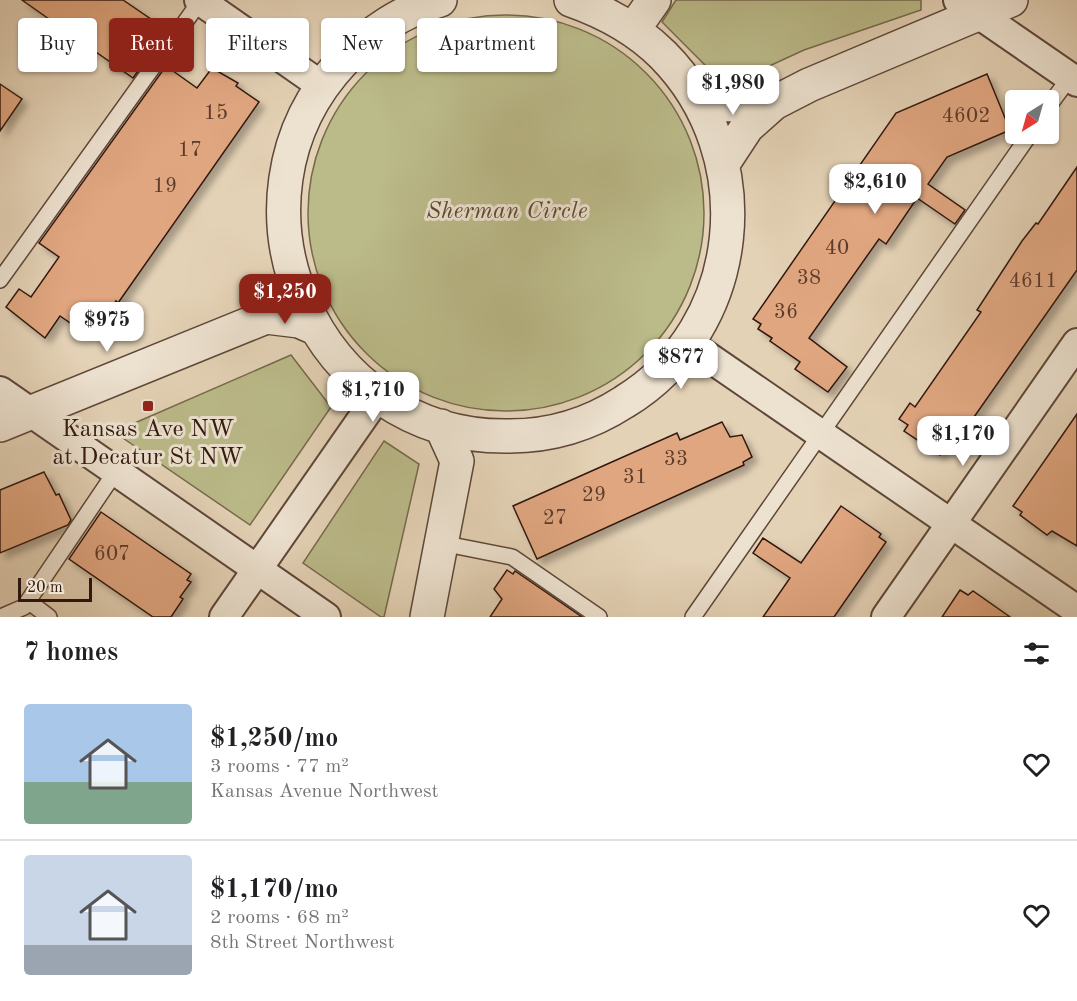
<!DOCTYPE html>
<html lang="en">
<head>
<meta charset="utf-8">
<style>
	:root { --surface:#fff; --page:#f2f2f2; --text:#202124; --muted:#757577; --line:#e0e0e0; --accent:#8f2418 }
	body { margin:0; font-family:"Old Standard TT",serif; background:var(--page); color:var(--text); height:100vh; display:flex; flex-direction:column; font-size:22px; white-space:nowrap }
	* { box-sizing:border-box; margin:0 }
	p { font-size:20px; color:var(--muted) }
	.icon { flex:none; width:33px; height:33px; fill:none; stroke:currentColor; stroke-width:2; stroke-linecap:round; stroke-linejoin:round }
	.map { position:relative; height:617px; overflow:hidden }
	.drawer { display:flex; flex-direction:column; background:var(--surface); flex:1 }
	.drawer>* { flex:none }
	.guide { position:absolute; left:18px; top:18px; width:600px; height:54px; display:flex; gap:12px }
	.needle { width:39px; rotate:217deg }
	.tools { position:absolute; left:1005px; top:90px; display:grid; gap:12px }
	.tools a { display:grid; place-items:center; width:54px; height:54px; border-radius:6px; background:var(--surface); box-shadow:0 2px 4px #0004; font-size:30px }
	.scale { position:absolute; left:18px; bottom:15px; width:74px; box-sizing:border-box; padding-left:6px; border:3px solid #32190f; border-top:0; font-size:16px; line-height:21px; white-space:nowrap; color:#32190f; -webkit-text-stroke:4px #ede2d0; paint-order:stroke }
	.price { position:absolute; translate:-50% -51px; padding:0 14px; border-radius:12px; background:#fff; color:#222; font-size:20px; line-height:39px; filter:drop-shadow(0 2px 3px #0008) }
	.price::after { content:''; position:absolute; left:50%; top:36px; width:18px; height:14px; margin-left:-9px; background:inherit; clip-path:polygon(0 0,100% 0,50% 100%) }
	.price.active { background:var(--accent); color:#fff }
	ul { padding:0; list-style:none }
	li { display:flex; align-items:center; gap:18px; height:150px; padding:0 24px }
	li+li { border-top:2px solid var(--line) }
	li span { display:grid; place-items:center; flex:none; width:168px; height:120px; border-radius:6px; color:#555 }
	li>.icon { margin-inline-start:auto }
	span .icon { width:72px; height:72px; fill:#fffc; stroke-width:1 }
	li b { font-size:26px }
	h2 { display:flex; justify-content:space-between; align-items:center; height:72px; padding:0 24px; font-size:26px }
	.tag { padding:0 21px; border-radius:6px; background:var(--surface); box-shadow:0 2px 4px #0004; font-size:21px; line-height:54px }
	.tag.active { background:var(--accent); color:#fff }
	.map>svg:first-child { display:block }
	.green { fill:#bbba89; stroke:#766a4c; stroke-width:1.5 }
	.building { fill:#e0a680; stroke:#32190f; stroke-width:1.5; filter:url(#shadow) }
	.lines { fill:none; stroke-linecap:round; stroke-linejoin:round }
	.service-casing { stroke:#5e4739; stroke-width:18 }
	.minor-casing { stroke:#5e4739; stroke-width:32 }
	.tertiary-casing { stroke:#5e4739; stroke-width:36 }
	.service { stroke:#ede2d0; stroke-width:15 }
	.minor { stroke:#ede2d0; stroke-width:28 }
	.tertiary { stroke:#ede2d0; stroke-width:33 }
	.poi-dot { fill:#8f2418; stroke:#ede2d0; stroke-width:2 }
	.labels { text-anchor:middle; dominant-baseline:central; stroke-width:6; stroke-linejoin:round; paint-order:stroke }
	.number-label { font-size:21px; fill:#5e3c2b }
	.park-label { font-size:24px; font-style:italic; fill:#5b4934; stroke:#ede2d0 }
	.poi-label { font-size:24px; fill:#32190f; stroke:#ede2d0 }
</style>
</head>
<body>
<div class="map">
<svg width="1077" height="617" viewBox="0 0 1077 617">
	<defs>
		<filter id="shadow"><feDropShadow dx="5.5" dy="5.5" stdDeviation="3" flood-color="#0004"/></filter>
	</defs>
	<rect width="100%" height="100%" fill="#e4d2b6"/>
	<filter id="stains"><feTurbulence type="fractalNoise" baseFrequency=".00333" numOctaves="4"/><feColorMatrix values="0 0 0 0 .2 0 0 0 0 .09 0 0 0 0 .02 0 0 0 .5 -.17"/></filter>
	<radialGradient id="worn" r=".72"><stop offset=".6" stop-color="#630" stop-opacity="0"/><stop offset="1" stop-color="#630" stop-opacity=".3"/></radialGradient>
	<path class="green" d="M676,0H921V10L804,50L726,86L662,22Z
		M308 213a198 198 0 1 1 396 0a198 198 0 1 1-396 0Z
		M291,355L331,407L250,525L114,432Z
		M384,441L419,464L384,617H381L303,563Z"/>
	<path class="building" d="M22,0H123L161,26L144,50L150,54L133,78Z
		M166,66L197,88L212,68L238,83L236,86L259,102L118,303L116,301L103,319L92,311L79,329L60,316L45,338L6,307L19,289L31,297L59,257L39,243Z
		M987,74L1010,130L947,157L928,184L965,210L955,224L917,198L886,244L879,239L809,338L847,367L828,392L795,369L800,362L770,341L772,338L758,329L761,324L753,319L896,113Z
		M0,84L22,99L0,131Z
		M1077,167V270L953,447L945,448L940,455L904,431L908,425L899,419L910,403L915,407L981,312L977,310L1022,241L1036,223L1038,224Z
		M1077,414V546L1052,531L1047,535L1020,515L1022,512L1013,506Z
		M722,422L730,437L742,435L752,457L743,462L744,465L537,559L513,506L677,433L680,440Z
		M44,472L56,495L59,494L71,520L68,525L0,553V490Z
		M841,506L881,534L879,537L886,542L834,617H763L790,578L753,553L763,538L801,563Z
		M101,512L191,574L187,580L191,582L180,597L183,599L171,617H153L69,559Z
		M507,570L513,574L515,571L582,617H490L502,599L494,589Z
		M960,590L968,595L973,591L1010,617H942Z"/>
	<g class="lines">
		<g class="service-casing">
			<path id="service" d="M1048,107L1070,77
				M0,280L201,0
				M441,543L512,557L599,617
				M28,601L49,617
				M1,617L24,607L116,471
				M693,617L1030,134"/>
		</g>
		<g class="minor-casing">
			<path id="minor" d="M199,0L322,86
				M958,0L1077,82
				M688,343L1077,610
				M0,391L326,617
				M224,617L378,396
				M886,617L1077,343"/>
		</g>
		<g class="tertiary-casing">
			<path id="tertiary" d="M440,0C404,10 370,32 344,60C210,201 314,440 510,436C550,436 590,424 624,402C746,328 762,155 663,55C637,29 605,12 571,0
				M633,30L654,0
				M694,94C715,110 749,104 774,103
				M724,162L747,127L774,103L809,85L1011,0
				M0,425L266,317L299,321L315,328
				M427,617L457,461L441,426"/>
		</g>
		<use href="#service" class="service"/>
		<use href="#minor" class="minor"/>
		<use href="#tertiary" class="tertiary"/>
	</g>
	<rect class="poi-dot" x="142" y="400" width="12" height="12" rx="3"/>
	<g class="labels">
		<g class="number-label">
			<text x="216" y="113">15</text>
			<text x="966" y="116">4602</text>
			<text x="190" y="150">17</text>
			<text x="165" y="186">19</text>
			<text x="837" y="248">40</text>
			<text x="809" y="278">38</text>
			<text x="1033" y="281">4611</text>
			<text x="786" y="312">36</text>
			<text x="676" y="459">33</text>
			<text x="635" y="477">31</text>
			<text x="594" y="495">29</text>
			<text x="555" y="518">27</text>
			<text x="112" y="554">607</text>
		</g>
		<g class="park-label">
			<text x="507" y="212">Sherman Circle</text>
		</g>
		<g class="poi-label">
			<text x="148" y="430">Kansas Ave NW<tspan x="148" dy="28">at Decatur St NW</tspan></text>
		</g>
	</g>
	<rect width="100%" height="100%" filter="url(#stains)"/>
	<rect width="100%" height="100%" fill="url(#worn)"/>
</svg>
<div class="tools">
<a><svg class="needle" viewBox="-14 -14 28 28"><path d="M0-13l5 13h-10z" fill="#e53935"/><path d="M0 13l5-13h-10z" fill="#757577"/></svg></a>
</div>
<div class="scale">20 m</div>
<b class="price" style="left:733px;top:116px">$1,980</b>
<b class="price" style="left:875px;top:215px">$2,610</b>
<b class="price active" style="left:285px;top:325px">$1,250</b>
<b class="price" style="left:107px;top:353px">$975</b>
<b class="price" style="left:681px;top:390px">$877</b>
<b class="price" style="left:373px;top:423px">$1,710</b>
<b class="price" style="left:963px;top:467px">$1,170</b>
<div class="guide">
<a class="tag">Buy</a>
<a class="tag active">Rent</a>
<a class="tag">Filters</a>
<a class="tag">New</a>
<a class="tag">Apartment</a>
</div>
</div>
<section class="drawer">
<h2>7 homes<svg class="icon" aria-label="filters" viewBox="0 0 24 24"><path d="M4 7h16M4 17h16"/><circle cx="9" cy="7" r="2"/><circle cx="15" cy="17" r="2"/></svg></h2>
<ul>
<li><span style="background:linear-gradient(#a9c7e8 65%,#7fa58c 0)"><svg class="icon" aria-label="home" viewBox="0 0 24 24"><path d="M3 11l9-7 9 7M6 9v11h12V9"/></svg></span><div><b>$1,250/mo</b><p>3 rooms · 77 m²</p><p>Kansas Avenue Northwest</p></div><svg class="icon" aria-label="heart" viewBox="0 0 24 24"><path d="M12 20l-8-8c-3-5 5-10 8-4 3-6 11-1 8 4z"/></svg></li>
<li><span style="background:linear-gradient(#c9d6e8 75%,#9aa5b1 0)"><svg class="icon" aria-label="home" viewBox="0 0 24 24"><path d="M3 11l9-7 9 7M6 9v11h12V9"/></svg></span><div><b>$1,170/mo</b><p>2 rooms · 68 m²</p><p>8th Street Northwest</p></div><svg class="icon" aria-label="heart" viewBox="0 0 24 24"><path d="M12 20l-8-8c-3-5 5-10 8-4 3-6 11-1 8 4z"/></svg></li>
</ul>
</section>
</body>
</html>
